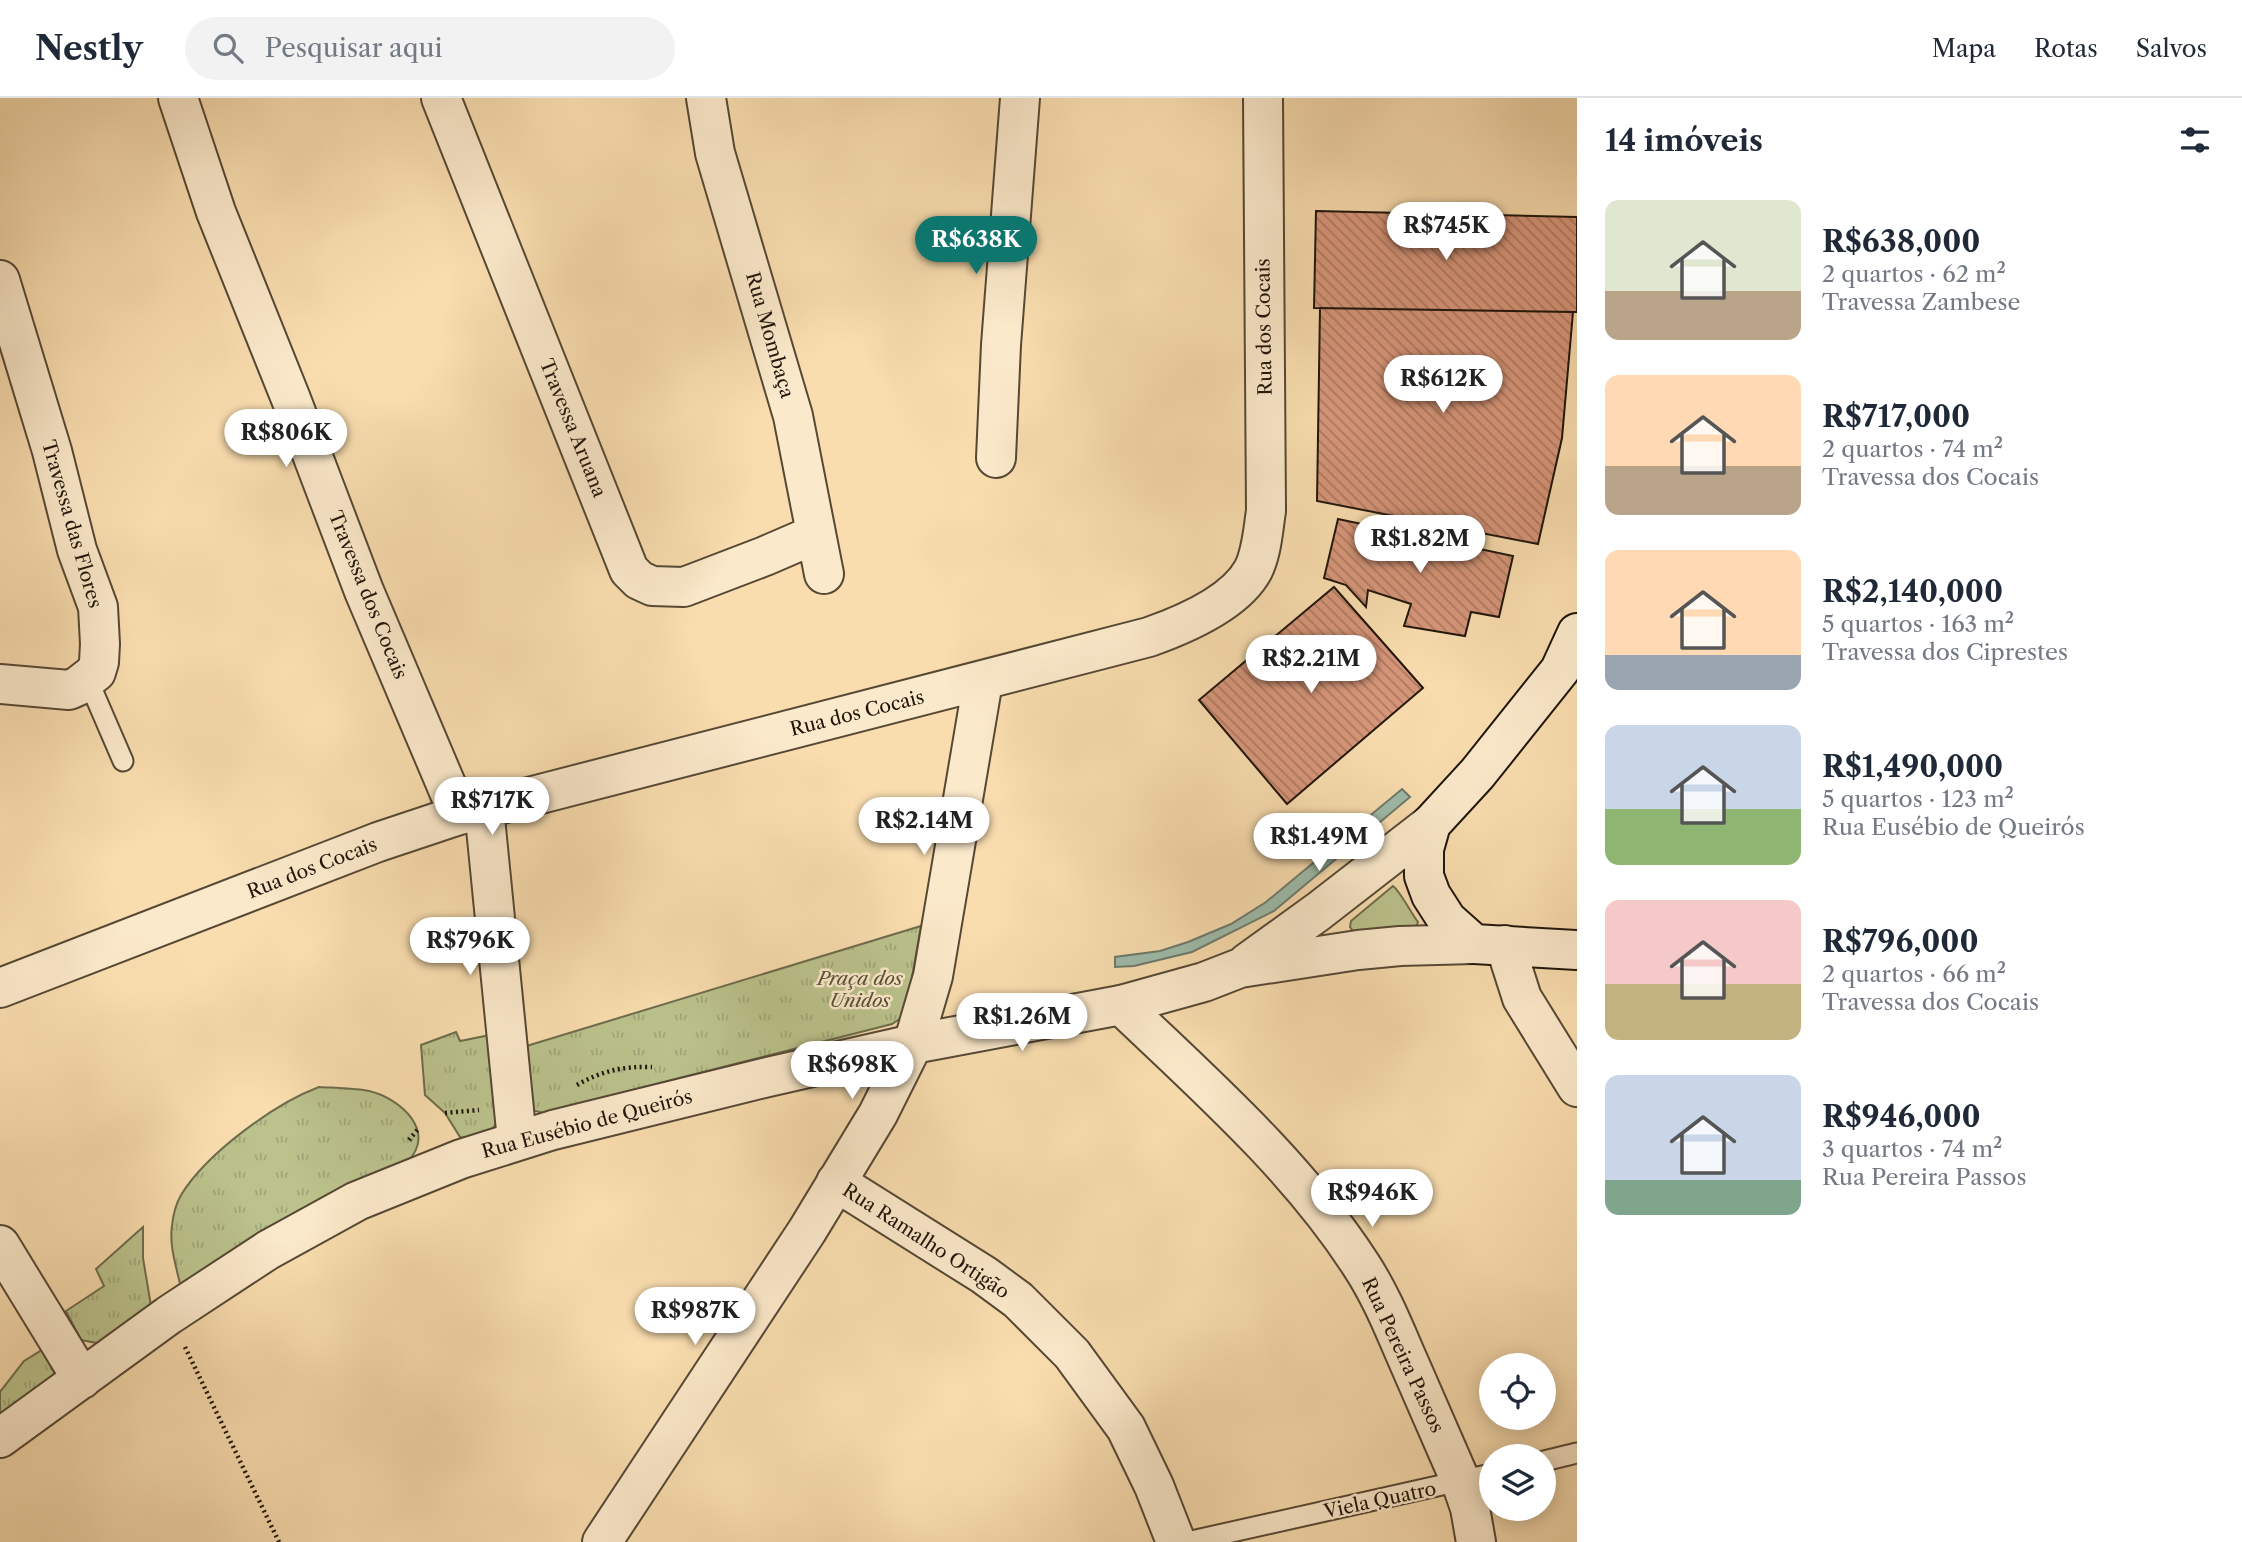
<!DOCTYPE html>
<html lang="pt">
<head>
<meta charset="utf-8">
<style>
	:root { --surface:#fff; --page:#f2f2f3; --text:#1f2937; --muted:#747a83; --line:#e0e1e3; --accent:#0f766e }
	body { margin:0; font-family:"Libre Caslon Text",serif; background:var(--page); color:var(--text); height:100vh; display:flex; flex-direction:column; font-size:26px; white-space:nowrap }
	* { box-sizing:border-box; margin:0 }
	p { font-size:23px; color:var(--muted) }
	.icon { flex:none; width:38px; height:38px; fill:none; stroke:currentColor; stroke-width:2; stroke-linecap:round; stroke-linejoin:round }
	.map { position:relative; flex:1; overflow:hidden }
	.side { display:flex; flex-direction:column; background:var(--surface); width:665px }
	.side>* { flex:none }
	.controls { position:absolute; left:1479px; top:1255px; display:grid; gap:14px }
	.controls a { display:grid; place-items:center; width:77px; height:77px; border-radius:50%; background:var(--surface); box-shadow:0 4px 18px #0003; font-size:35px }
	.price { position:absolute; translate:-50% -60px; padding:0 16px; border-radius:24px; background:#fff; color:#222; font-size:23px; line-height:46px; filter:drop-shadow(0 2px 4px #0008) }
	.price::after { content:''; position:absolute; left:50%; top:42px; width:21px; height:16px; margin-left:-10px; background:inherit; clip-path:polygon(0 0,100% 0,50% 100%) }
	.price.current { background:var(--accent); color:#fff }
	ul { padding:0; list-style:none }
	li { display:flex; align-items:center; gap:21px; height:175px; padding:0 28px }
	li span { display:grid; place-items:center; flex:none; width:196px; height:140px; border-radius:14px; color:#555 }
	li>.icon { margin-inline-start:auto }
	span .icon { width:84px; height:84px; fill:#fffc; stroke-width:1 }
	li b { font-size:30px }
	h2 { display:flex; justify-content:space-between; align-items:center; height:84px; padding:0 28px; font-size:30px }
	header { display:flex; align-items:center; gap:42px; box-sizing:border-box; height:98px; padding:0 35px; background:var(--surface); border-bottom:2px solid var(--line) }
	header strong { font-size:33px }
	nav { display:flex; gap:38px; margin-inline-start:auto; font-size:24px }
	.search { width:490px; height:63px; background:var(--page); display:flex; align-items:center; gap:18px; box-sizing:border-box; padding:0 24px; border-radius:38px; color:var(--muted); font-size:26px }
	main { display:flex; flex:1; min-height:0 }
	.map>svg:first-child { display:block }
	.grass { fill:#bbc28c; stroke:#6e6c4c; stroke-width:2 }
	.park { fill:url(#park-tufts); stroke:#6e6c4c; stroke-width:2 }
	.water { fill:#9ebcac; stroke:#6c7a6c; stroke-width:2 }
	.building { fill:url(#building-back-hatch); stroke:#20160c; stroke-width:2 }
	.lines { fill:none; stroke-linecap:round; stroke-linejoin:round }
	.service-casing { stroke:#564835; stroke-width:23 }
	.minor-casing { stroke:#564835; stroke-width:42 }
	.tertiary-casing { stroke:#564835; stroke-width:42 }
	.secondary-casing { stroke:#20160c; stroke-width:42 }
	.path { stroke:#20160c; stroke-width:4.5; stroke-dasharray:2 3.5; stroke-linecap:butt }
	.service { stroke:#fbe9cb; stroke-width:19 }
	.minor { stroke:#fbe9cb; stroke-width:38 }
	.tertiary { stroke:#fbe9cb; stroke-width:38 }
	.secondary { stroke:#fbe9cb; stroke-width:38 }
	.labels { text-anchor:middle; dominant-baseline:central; stroke-width:5; stroke-linejoin:round; paint-order:stroke }
	.street-label { font-size:19px; fill:#20160c; stroke:#fbe9cb }
	.park-label { font-size:19px; font-style:italic; fill:#565239; stroke:#fbe9cb }
</style>
</head>
<body>
<header>
<strong>Nestly</strong>
<div class="search"><svg class="icon" aria-label="search" viewBox="0 0 24 24"><circle cx="10" cy="10" r="6"/><path d="M15 15l6 6"/></svg>Pesquisar aqui</div>
<nav><a>Mapa</a><a>Rotas</a><a>Salvos</a></nav>
</header>
<main>
<div class="map">
<svg width="1577" height="1444" viewBox="0 0 1577 1444">
	<defs>
		<pattern id="park-tufts" width="24" height="20" patternUnits="userSpaceOnUse" patternTransform="scale(1.75)"><rect width="24" height="20" fill="#bbc28c"/><path d="M3 7l-1-3M5 7V3M7 7l1-3M15 17l-1-3M17 17v-4M19 17l1-3" fill="none" stroke="#a0a678"/></pattern>
		<pattern id="building-back-hatch" width="6" height="6" patternUnits="userSpaceOnUse" patternTransform="scale(1.75)"><rect width="6" height="6" fill="#d7967a"/><path d="M-1 5l2 2M0 0l6 6M5-1l2 2" fill="none" stroke="#ae7962"/></pattern>
	</defs>
	<rect width="100%" height="100%" fill="#f9ddaf"/>
	<filter id="stains"><feTurbulence type="fractalNoise" baseFrequency=".00286" numOctaves="4"/><feColorMatrix values="0 0 0 0 .2 0 0 0 0 .09 0 0 0 0 .02 0 0 0 .5 -.17"/></filter>
	<radialGradient id="worn" r=".72"><stop offset=".6" stop-color="#630" stop-opacity="0"/><stop offset="1" stop-color="#630" stop-opacity=".3"/></radialGradient>
	<path class="grass" d="M1393,788C1400,793 1411,815 1418,824L1416,829L1353,833L1350,829L1351,823Z"/>
	<path class="park" d="M921,828L907,908L901,920L892,926L543,1015L532,1012L520,950Z
		M456,934L460,943L490,937L500,1020L489,1036L475,1042L460,1039L445,1015L425,997L421,947Z
		M319,989C336,990 353,990 369,993C400,1000 438,1034 407,1064L253,1141L180,1186C176,1168 169,1146 172,1128C173,1117 176,1106 181,1097C207,1055 274,1006 319,989Z
		M143,1129V1160L151,1208L102,1246L81,1242L66,1213L104,1188L96,1171Z
		M42,1252L54,1274L53,1285L0,1322V1294L24,1263Z"/>
	<path class="water" d="M1402,691L1410,699L1274,813L1192,854L1134,868L1115,869V859L1160,853L1188,844L1231,826L1266,804Z"/>
	<path class="building" d="M1316,113L1577,119V214L1314,210Z
		M1320,210L1573,214L1562,340L1538,446L1317,403Z
		M1338,421L1513,458L1499,519L1471,514L1465,538L1404,528L1411,506L1368,492L1366,509L1346,487L1324,480Z
		M1334,489L1423,590L1287,706L1199,602Z"/>
	<g class="lines">
		<g class="service-casing">
			<path id="service" d="M88,582L123,663
				M1544,1363L1577,1355
				M1187,1444L1491,1376"/>
		</g>
		<g class="minor-casing">
			<path id="minor" d="M178,0L216,114L291,301L364,493L459,717
				M441,0L629,472L639,482L652,488L684,489L765,458L816,436
				M706,0L715,55L793,318L824,476
				M0,182L52,353L77,452L98,509L100,546L99,564L96,574L78,588L69,592L0,586
				M996,360L1001,247L1020,0
				M484,710L517,1042
				M1505,847L1522,900L1577,989
				M1121,907C1206,988 1297,1068 1361,1167C1382,1199 1395,1233 1410,1267C1427,1306 1444,1345 1461,1384L1470,1410L1476,1444
				M836,1084L984,1177L1018,1202L1072,1256L1126,1330L1154,1388L1176,1444
				M0,1147L82,1281
				M0,1340L169,1217L268,1152L357,1103L461,1061L553,1032L768,979L913,946"/>
		</g>
		<g class="tertiary-casing">
			<path id="tertiary" d="M1247,865L1319,813L1431,726
				M0,890L378,744L459,717L1149,539C1183,527 1235,505 1253,472C1262,454 1263,432 1266,413L1263,0
				M913,946L1121,907L1204,884L1240,870L1358,852L1400,848L1474,846
				M602,1444L807,1133L878,1016L913,946L933,878L983,583"/>
		</g>
		<g class="secondary-casing">
			<path id="secondary" d="M1577,535L1560,572L1477,676L1431,726L1424,751V778L1431,797L1447,822L1474,846L1577,852"/>
		</g>
		<path class="path" d="M577,987C601,973 624,968 652,969
			M445,1015L479,1012
			M409,1042L419,1030
			M185,1249L279,1444"/>
		<use href="#service" class="service"/>
		<use href="#minor" class="minor"/>
		<use href="#tertiary" class="tertiary"/>
		<use href="#secondary" class="secondary"/>
	</g>
	<g class="labels">
		<g class="street-label">
			<text transform="translate(1264 229) rotate(-91)">Rua dos Cocais</text>
			<text transform="translate(770 237) rotate(74)">Rua Mombaça</text>
			<text transform="translate(573 330) rotate(68)">Travessa Aruana</text>
			<text transform="translate(72 426) rotate(74)">Travessa das Flores</text>
			<text transform="translate(368 497) rotate(68)">Travessa dos Cocais</text>
			<text transform="translate(857 615) rotate(-14)">Rua dos Cocais</text>
			<text transform="translate(312 770) rotate(-21)">Rua dos Cocais</text>
			<text transform="translate(587 1026) rotate(-15)">Rua Eusébio de Queirós</text>
			<text transform="translate(926 1143) rotate(33)">Rua Ramalho Ortigão</text>
			<text transform="translate(1403 1257) rotate(65)">Rua Pereira Passos</text>
			<text transform="translate(1380 1402) rotate(-12)">Viela Quatro</text>
		</g>
		<g class="park-label">
			<text x="860" y="880">Praça dos<tspan x="860" dy="22">Unidos</tspan></text>
		</g>
	</g>
	<rect width="100%" height="100%" filter="url(#stains)"/>
	<rect width="100%" height="100%" fill="url(#worn)"/>
</svg>
<div class="controls">
<a><svg class="icon" aria-label="locate" viewBox="0 0 24 24"><circle cx="12" cy="12" r="6"/><path d="M12 2v4M12 18v4M2 12h4M18 12h4"/></svg></a>
<a><svg class="icon" aria-label="layers" viewBox="0 0 24 24"><path d="M12 4l9 5-9 5-9-5zM3 14l9 5 9-5"/></svg></a>
</div>
<b class="price" style="left:1446px;top:164px">R$745K</b>
<b class="price current" style="left:976px;top:178px">R$638K</b>
<b class="price" style="left:1443px;top:317px">R$612K</b>
<b class="price" style="left:286px;top:371px">R$806K</b>
<b class="price" style="left:1420px;top:477px">R$1.82M</b>
<b class="price" style="left:1311px;top:597px">R$2.21M</b>
<b class="price" style="left:492px;top:739px">R$717K</b>
<b class="price" style="left:924px;top:759px">R$2.14M</b>
<b class="price" style="left:1319px;top:775px">R$1.49M</b>
<b class="price" style="left:470px;top:879px">R$796K</b>
<b class="price" style="left:1022px;top:955px">R$1.26M</b>
<b class="price" style="left:852px;top:1003px">R$698K</b>
<b class="price" style="left:1372px;top:1131px">R$946K</b>
<b class="price" style="left:695px;top:1249px">R$987K</b>
</div>
<section class="side">
<h2>14 imóveis<svg class="icon" aria-label="filters" viewBox="0 0 24 24"><path d="M4 7h16M4 17h16"/><circle cx="9" cy="7" r="2"/><circle cx="15" cy="17" r="2"/></svg></h2>
<ul>
<li><span style="background:linear-gradient(#dfe7d0 65%,#b9a48a 0)"><svg class="icon" aria-label="home" viewBox="0 0 24 24"><path d="M3 11l9-7 9 7M6 9v11h12V9"/></svg></span><div><b>R$638,000</b><p>2 quartos · 62 m²</p><p>Travessa Zambese</p></div></li>
<li><span style="background:linear-gradient(#ffd9b3 65%,#b9a48a 0)"><svg class="icon" aria-label="home" viewBox="0 0 24 24"><path d="M3 11l9-7 9 7M6 9v11h12V9"/></svg></span><div><b>R$717,000</b><p>2 quartos · 74 m²</p><p>Travessa dos Cocais</p></div></li>
<li><span style="background:linear-gradient(#ffd9b3 75%,#9aa5b1 0)"><svg class="icon" aria-label="home" viewBox="0 0 24 24"><path d="M3 11l9-7 9 7M6 9v11h12V9"/></svg></span><div><b>R$2,140,000</b><p>5 quartos · 163 m²</p><p>Travessa dos Ciprestes</p></div></li>
<li><span style="background:linear-gradient(#c9d6e8 60%,#8fb573 0)"><svg class="icon" aria-label="home" viewBox="0 0 24 24"><path d="M3 11l9-7 9 7M6 9v11h12V9"/></svg></span><div><b>R$1,490,000</b><p>5 quartos · 123 m²</p><p>Rua Eusébio de Queirós</p></div></li>
<li><span style="background:linear-gradient(#f6c9c9 60%,#c2b280 0)"><svg class="icon" aria-label="home" viewBox="0 0 24 24"><path d="M3 11l9-7 9 7M6 9v11h12V9"/></svg></span><div><b>R$796,000</b><p>2 quartos · 66 m²</p><p>Travessa dos Cocais</p></div></li>
<li><span style="background:linear-gradient(#c9d6e8 75%,#7fa58c 0)"><svg class="icon" aria-label="home" viewBox="0 0 24 24"><path d="M3 11l9-7 9 7M6 9v11h12V9"/></svg></span><div><b>R$946,000</b><p>3 quartos · 74 m²</p><p>Rua Pereira Passos</p></div></li>
</ul>
</section>
</main>
</body>
</html>
